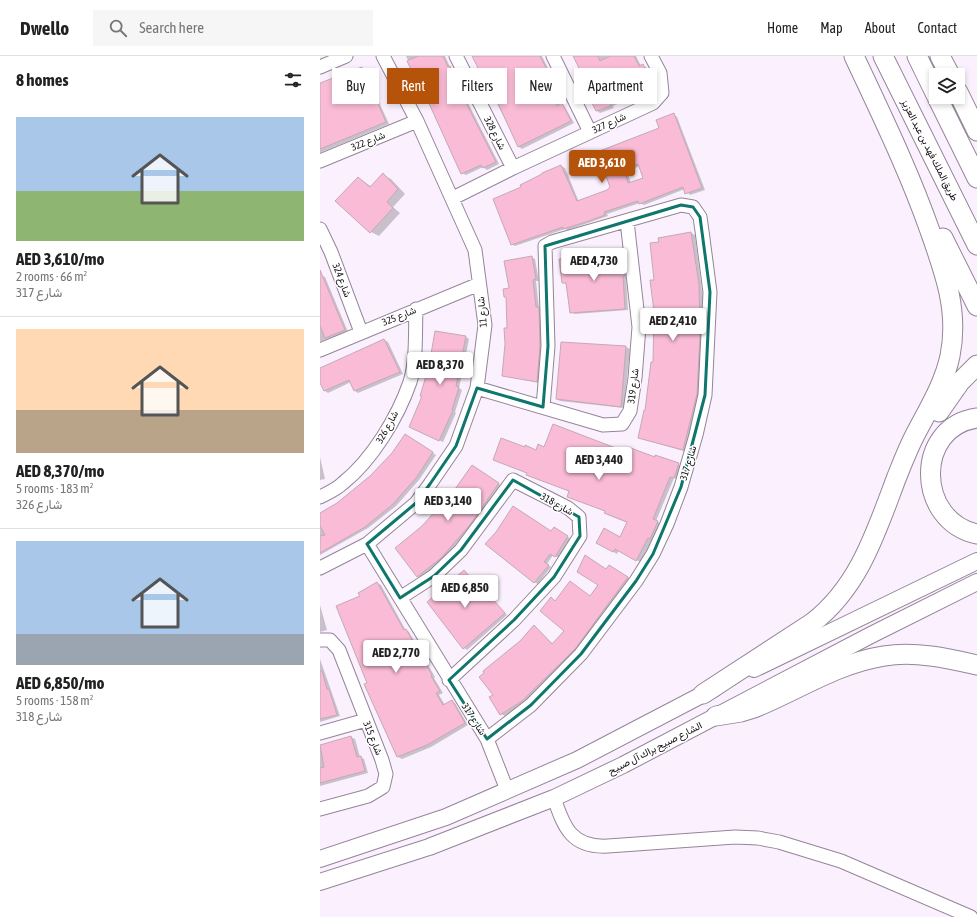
<!DOCTYPE html>
<html lang="en">
<head>
<meta charset="utf-8">
<style>
	:root { --surface:#fff; --page:#f6f6f6; --text:#222; --muted:#767676; --line:#e0e0e0; --accent:#b45309 }
	body { margin:0; font-family:"Asap Condensed",Vazirmatn,sans-serif; background:var(--page); color:var(--text); height:100vh; display:flex; flex-direction:column; font-size:15px; white-space:nowrap }
	* { box-sizing:border-box; margin:0 }
	p { font-size:13px; color:var(--muted) }
	.icon { flex:none; width:22px; height:22px; fill:none; stroke:currentColor; stroke-width:2; stroke-linecap:round; stroke-linejoin:round }
	.map { position:relative; flex:1; overflow:hidden }
	.side { display:flex; flex-direction:column; background:var(--surface); width:320px }
	.side>* { flex:none }
	.guide { position:absolute; left:12px; top:12px; width:380px; height:36px; display:flex; gap:8px }
	.fabs { position:absolute; left:609px; top:12px; display:grid; gap:8px }
	.fabs a { display:grid; place-items:center; width:36px; height:36px; border-radius:0px; background:var(--surface); box-shadow:0 2px 6px #0003; font-size:20px }
	.price { position:absolute; translate:-50% -34px; padding:0 9px; border-radius:4px; background:#fff; color:#222; font-size:13px; line-height:26px; filter:drop-shadow(0 1px 2px #0008) }
	.price::after { content:''; position:absolute; left:50%; top:24px; width:12px; height:9px; margin-left:-6px; background:inherit; clip-path:polygon(0 0,100% 0,50% 100%) }
	.price.selected { background:var(--accent); color:#fff }
	ul { padding:0; list-style:none }
	li { display:grid; align-content:center; gap:8px; height:212px; padding:0 16px }
	li+li { border-top:1px solid var(--line) }
	li span { display:grid; place-items:center; height:124px; border-radius:0px; color:#555 }
	li>.icon { margin-inline-start:auto }
	span .icon { width:72px; height:72px; fill:#fffc; stroke-width:1 }
	li b { font-size:17px }
	h2 { display:flex; justify-content:space-between; align-items:center; height:48px; padding:0 16px; font-size:17px }
	.pill { padding:0 14px; border-radius:0px; background:var(--surface); box-shadow:0 2px 6px #0003; font-size:14px; line-height:36px }
	.pill.selected { background:var(--accent); color:#fff }
	header { display:flex; align-items:center; gap:24px; box-sizing:border-box; height:56px; padding:0 20px; background:var(--surface); border-bottom:1px solid var(--line) }
	header strong { font-size:19px }
	nav { display:flex; gap:22px; margin-inline-start:auto; font-size:14px }
	.search { width:280px; height:36px; background:var(--page); display:flex; align-items:center; gap:10px; box-sizing:border-box; padding:0 14px; border-radius:0px; color:var(--muted); font-size:15px }
	main { display:flex; flex:1; min-height:0 }
	.map>svg:first-child { display:block }
	.shadow { fill:#0003; fill-rule:evenodd }
	.building { fill:#f9bbd5; stroke:#c4aab4; fill-rule:evenodd }
	.lines { fill:none; stroke-linecap:round; stroke-linejoin:round }
	.minor-casing { stroke:#948598; stroke-width:15 }
	.major-casing { stroke:#948598; stroke-width:18 }
	.highway-casing { stroke:#948598; stroke-width:21 }
	.minor { stroke:#fff; stroke-width:13 }
	.major { stroke:#fff; stroke-width:16 }
	.highway { stroke:#fff; stroke-width:19 }
	.marked { fill:none; stroke:#0f766e; stroke-width:3; stroke-linejoin:round }
	.labels { text-anchor:middle; dominant-baseline:central; stroke-width:3; stroke-linejoin:round; paint-order:stroke }
	.street-label { font-size:10px; fill:#120d14; stroke:#fff }
</style>
</head>
<body>
<header>
<strong>Dwello</strong>
<div class="search"><svg class="icon" aria-label="search" viewBox="0 0 24 24"><circle cx="10" cy="10" r="6"/><path d="M15 15l6 6"/></svg>Search here</div>
<nav><a>Home</a><a>Map</a><a>About</a><a>Contact</a></nav>
</header>
<main>
<section class="side">
<h2>8 homes<svg class="icon" aria-label="filters" viewBox="0 0 24 24"><path d="M4 7h16M4 17h16"/><circle cx="9" cy="7" r="2"/><circle cx="15" cy="17" r="2"/></svg></h2>
<ul>
<li><span style="background:linear-gradient(#a9c7e8 60%,#8fb573 0)"><svg class="icon" aria-label="home" viewBox="0 0 24 24"><path d="M3 11l9-7 9 7M6 9v11h12V9"/></svg></span><div><b>AED 3,610/mo</b><p>2 rooms · 66 m²</p><p>شارع 317</p></div></li>
<li><span style="background:linear-gradient(#ffd9b3 65%,#b9a48a 0)"><svg class="icon" aria-label="home" viewBox="0 0 24 24"><path d="M3 11l9-7 9 7M6 9v11h12V9"/></svg></span><div><b>AED 8,370/mo</b><p>5 rooms · 183 m²</p><p>شارع 326</p></div></li>
<li><span style="background:linear-gradient(#a9c7e8 75%,#9aa5b1 0)"><svg class="icon" aria-label="home" viewBox="0 0 24 24"><path d="M3 11l9-7 9 7M6 9v11h12V9"/></svg></span><div><b>AED 6,850/mo</b><p>5 rooms · 158 m²</p><p>شارع 318</p></div></li>
</ul>
</section>
<div class="map">
<svg width="657" height="861" viewBox="0 0 657 861">
	<rect width="100%" height="100%" fill="#fbf1fe"/>
	<path class="shadow" d="M86,0H125L130,11L133,13L147,40L145,41L179,108L167,114L163,111L146,119L142,117L98,23L96,21Z
		M153,0H222L233,22L227,24L239,50L242,48L245,51L254,67L202,93L199,91Z
		M255,0H316L321,10L326,11L335,30L293,50L294,52L280,57L277,55Z
		M42,13L45,15L69,68L0,97V28Z
		M354,59L357,61L385,134L370,139L365,133L324,149L320,147L287,158L288,160L248,174L245,173L195,190L191,188L202,131L241,110L245,112L259,146L287,135L292,132L278,97L341,73ZM320,110L324,123L311,127L307,115Z
		M63,119L71,123L85,138L73,151L80,157L59,180L51,176L38,122L52,131Z
		M371,177L375,179L384,251L380,340L367,396L319,382L326,356L334,307L335,224L340,187Z
		M301,196L305,198L308,221H306L308,254L255,258L251,256L247,229L243,226Z
		M211,201L215,203L219,225H216L219,252L222,254L223,292L220,327L183,319L190,233Z
		M0,219L5,221L28,276L0,286Z
		M146,281L149,283L139,332L142,334L135,356L136,357L123,386L93,373L108,322Z
		M64,284L68,286L83,318L38,337L35,335L31,326L8,337L5,335L0,324V313Z
		M242,287L306,291L310,293L304,352L240,345L237,343Z
		M89,381L116,399L99,424L76,450L48,472L0,499V458L18,448L51,421Z
		M225,392L307,397L335,403L336,400L362,410L358,423L354,422L336,465L341,468L334,485L332,484L320,506L299,494L297,498L277,487L301,483L308,467L288,459L285,457L286,455L252,442L250,435L177,405Z
		M0,401L5,423L0,424Z
		M152,410L182,430L170,447L124,503L101,522L98,520L122,454Z
		M234,472L251,483L239,502L233,499L227,508L231,511L218,528L214,526Z
		M289,510L311,523L258,595L206,647L185,660L181,658L174,639L201,586L214,570L233,588L245,574L231,542L236,545L270,541Z
		M144,516L187,559L147,594L144,592L108,546Z
		M57,527L61,529L85,573L89,576L115,621L114,622L123,637L119,639L125,649L132,645L135,647L148,669L111,691L82,703L78,701L46,628L48,627L41,541Z
		M0,549L7,574L0,576Z
		M0,603L20,660L0,666Z
		M31,681L35,683L40,701L44,703L48,717L0,730V691Z"/>
	<path class="building" d="M98,0H123L128,11L130,10L144,38L142,39L176,106L163,112L161,109L141,118L97,21L95,22L87,5Z
		M152,0H220L230,20L224,22L237,50L242,47L251,65L198,91L177,45L175,46Z
		M253,0H278L280,5L290,0H314L319,10L323,8L332,28L290,48L291,50L276,55L257,17L261,16Z
		M42,11L66,66L0,93V27Z
		M354,57L382,132L365,138L363,131L319,148L318,145L284,156L285,159L266,166L243,173V171L191,189L173,143L201,131L200,129L222,118V117L241,109L257,145L287,134L290,131L277,96L339,72L336,64ZM318,108L323,122L308,127L304,113Z
		M63,117L78,133L67,146L73,152L50,177L15,145L38,121L50,131Z
		M371,176L379,228L380,280L377,338L363,394L318,382L324,354H325L331,306H333L334,256L330,224H334L330,187L339,186L338,182Z
		M301,195L305,219L303,220L305,253L250,257L246,227H242L239,203Z
		M212,200L216,223L213,224L216,251H219L220,290L217,326L182,320L185,288L184,272H187L186,241H184L183,233L189,232L184,205Z
		M0,214L25,274L5,282L0,270Z
		M115,275L146,280L136,330L139,331L132,354H133L119,385L89,371L102,340H100L106,320L107,321Z
		M64,283L80,316L34,335L29,324L4,335L0,327V312Z
		M241,286L306,290L301,351L236,343Z
		M233,368L306,396L308,391L335,401V399L359,407L354,422L350,421L333,463L338,465L330,483L328,482L316,505L295,493L293,496L276,487L284,472L300,481L307,466L284,457L285,455L247,441L249,435L206,419L207,417L173,404L181,382L205,391V389L216,394L218,388L224,391Z
		M85,378L113,396L96,422L72,449L45,471L0,497V480L5,479L0,470V457L17,447L50,420L72,397Z
		M152,409L179,427L149,470L121,502L97,521L75,492L102,470L119,451L121,453Z
		M193,450L231,475L234,471L248,480L235,501L230,498L224,506L229,509L214,527L165,488L176,476Z
		M265,499L286,513L289,509L308,521L255,593L202,645L180,659L169,641L173,639L159,621L164,617L163,615L200,585L214,569L232,588L244,575L220,555L231,541L235,545L250,525L270,540L278,529L257,516Z
		M144,514L167,541L169,539L185,557L143,593L107,546Z
		M57,526L84,574L86,573L112,619L111,620L120,635L116,637L123,649L132,644L145,667L107,689L77,701L44,628L47,627L16,550L40,540L38,537Z
		M0,615H2L7,633H9L17,659L0,663Z
		M31,680L37,701L41,700L45,715L0,727V712L4,711L0,689Z"/>
	<g class="lines">
		<g class="minor-casing">
			<path id="minor" d="M136,0L193,112
				M233,0L270,76
				M0,11L26,0
				M0,105L97,65
				M133,142L193,112L333,47L342,37L340,17L331,0
				M0,173L11,196L41,276
				M0,294L159,228
				M157,332L283,369L302,368L310,355L315,322L319,271L307,165
				M0,441C8,437 17,433 23,427C52,404 78,361 90,326C97,303 95,277 96,253
				M47,488L167,683L211,649L261,598L316,525L333,498L347,468L361,431L376,379L385,339L390,236L382,175L380,161L373,151L361,149L232,186L225,190L228,290L223,351
				M0,512L47,488L96,447L110,428L136,390L157,332L165,269L155,194L97,65L63,0
				M80,542L114,520L141,494L193,424L248,452L259,461L260,480L234,521L194,564L129,624
				M0,584H10L19,594L62,704L66,718L63,731L48,740L0,753
				M0,677L46,664
				M167,683L187,734
				M234,742C244,772 252,792 288,790L415,781L438,782L459,786L521,805L651,861"/>
		</g>
		<g class="major-casing">
			<path id="major" d="M434,613L657,505
				M0,803L126,761L257,704L395,632
				M0,826L109,791L234,742L303,709L551,579L657,526"/>
		</g>
		<g class="highway-casing">
			<path id="highway" d="M563,0L657,189
				M597,0L616,39
				M620,0L630,19
				M638,36L657,75
				M617,41L657,122
				M623,182L657,250
				M619,356L640,326L657,309
				M657,362C594,371 596,465 657,478
				M383,638L492,567C539,531 556,476 576,423C582,408 588,392 596,377C609,352 624,328 630,300C639,256 625,217 610,175C589,115 561,58 534,0
				M396,660L421,656L434,652C476,635 518,607 564,600C595,595 627,602 657,609"/>
		</g>
		<use href="#minor" class="minor"/>
		<use href="#major" class="major"/>
		<use href="#highway" class="highway"/>
	</g>
	<path class="marked" d="M361,149L373,151L380,161L390,236L385,339L361,431L333,498L316,525L261,598L211,649L167,683L129,624L194,564L234,521L260,480L259,461L193,424L141,494L114,520L80,542L47,488L96,447L110,428L136,390L157,332L223,351L228,290L225,190Z"/>
	<g class="labels">
		<g class="street-label">
			<text transform="translate(289 67) rotate(-25)">شارع 327</text>
			<text transform="translate(175 77) rotate(63)">شارع 328</text>
			<text transform="translate(48 85) rotate(-22)">شارع 322</text>
			<text transform="translate(610 94) rotate(63)">طريق الملك فهد بن عبد العزيز</text>
			<text transform="translate(22 224) rotate(69)">شارع 324</text>
			<text transform="translate(162 256) rotate(-95)">شارع 11</text>
			<text transform="translate(79 260) rotate(-22)">شارع 325</text>
			<text transform="translate(313 330) rotate(-83)">شارع 319</text>
			<text transform="translate(67 371) rotate(-61)">شارع 326</text>
			<text transform="translate(368 407) rotate(-73)">شارع 317</text>
			<text transform="translate(237 448) rotate(29)">شارع 318</text>
			<text transform="translate(154 663) rotate(57)">شارع 317</text>
			<text transform="translate(53 682) rotate(68)">شارع 315</text>
			<text transform="translate(335 692) rotate(-27)">الشارع صبيح براك آل صبيح</text>
		</g>
	</g>
</svg>
<div class="fabs">
<a><svg class="icon" aria-label="layers" viewBox="0 0 24 24"><path d="M12 4l9 5-9 5-9-5zM3 14l9 5 9-5"/></svg></a>
</div>
<b class="price selected" style="left:282px;top:128px">AED 3,610</b>
<b class="price" style="left:274px;top:226px">AED 4,730</b>
<b class="price" style="left:353px;top:286px">AED 2,410</b>
<b class="price" style="left:120px;top:330px">AED 8,370</b>
<b class="price" style="left:279px;top:425px">AED 3,440</b>
<b class="price" style="left:128px;top:466px">AED 3,140</b>
<b class="price" style="left:145px;top:553px">AED 6,850</b>
<b class="price" style="left:76px;top:618px">AED 2,770</b>
<div class="guide">
<a class="pill">Buy</a>
<a class="pill selected">Rent</a>
<a class="pill">Filters</a>
<a class="pill">New</a>
<a class="pill">Apartment</a>
</div>
</div>
</main>
</body>
</html>
